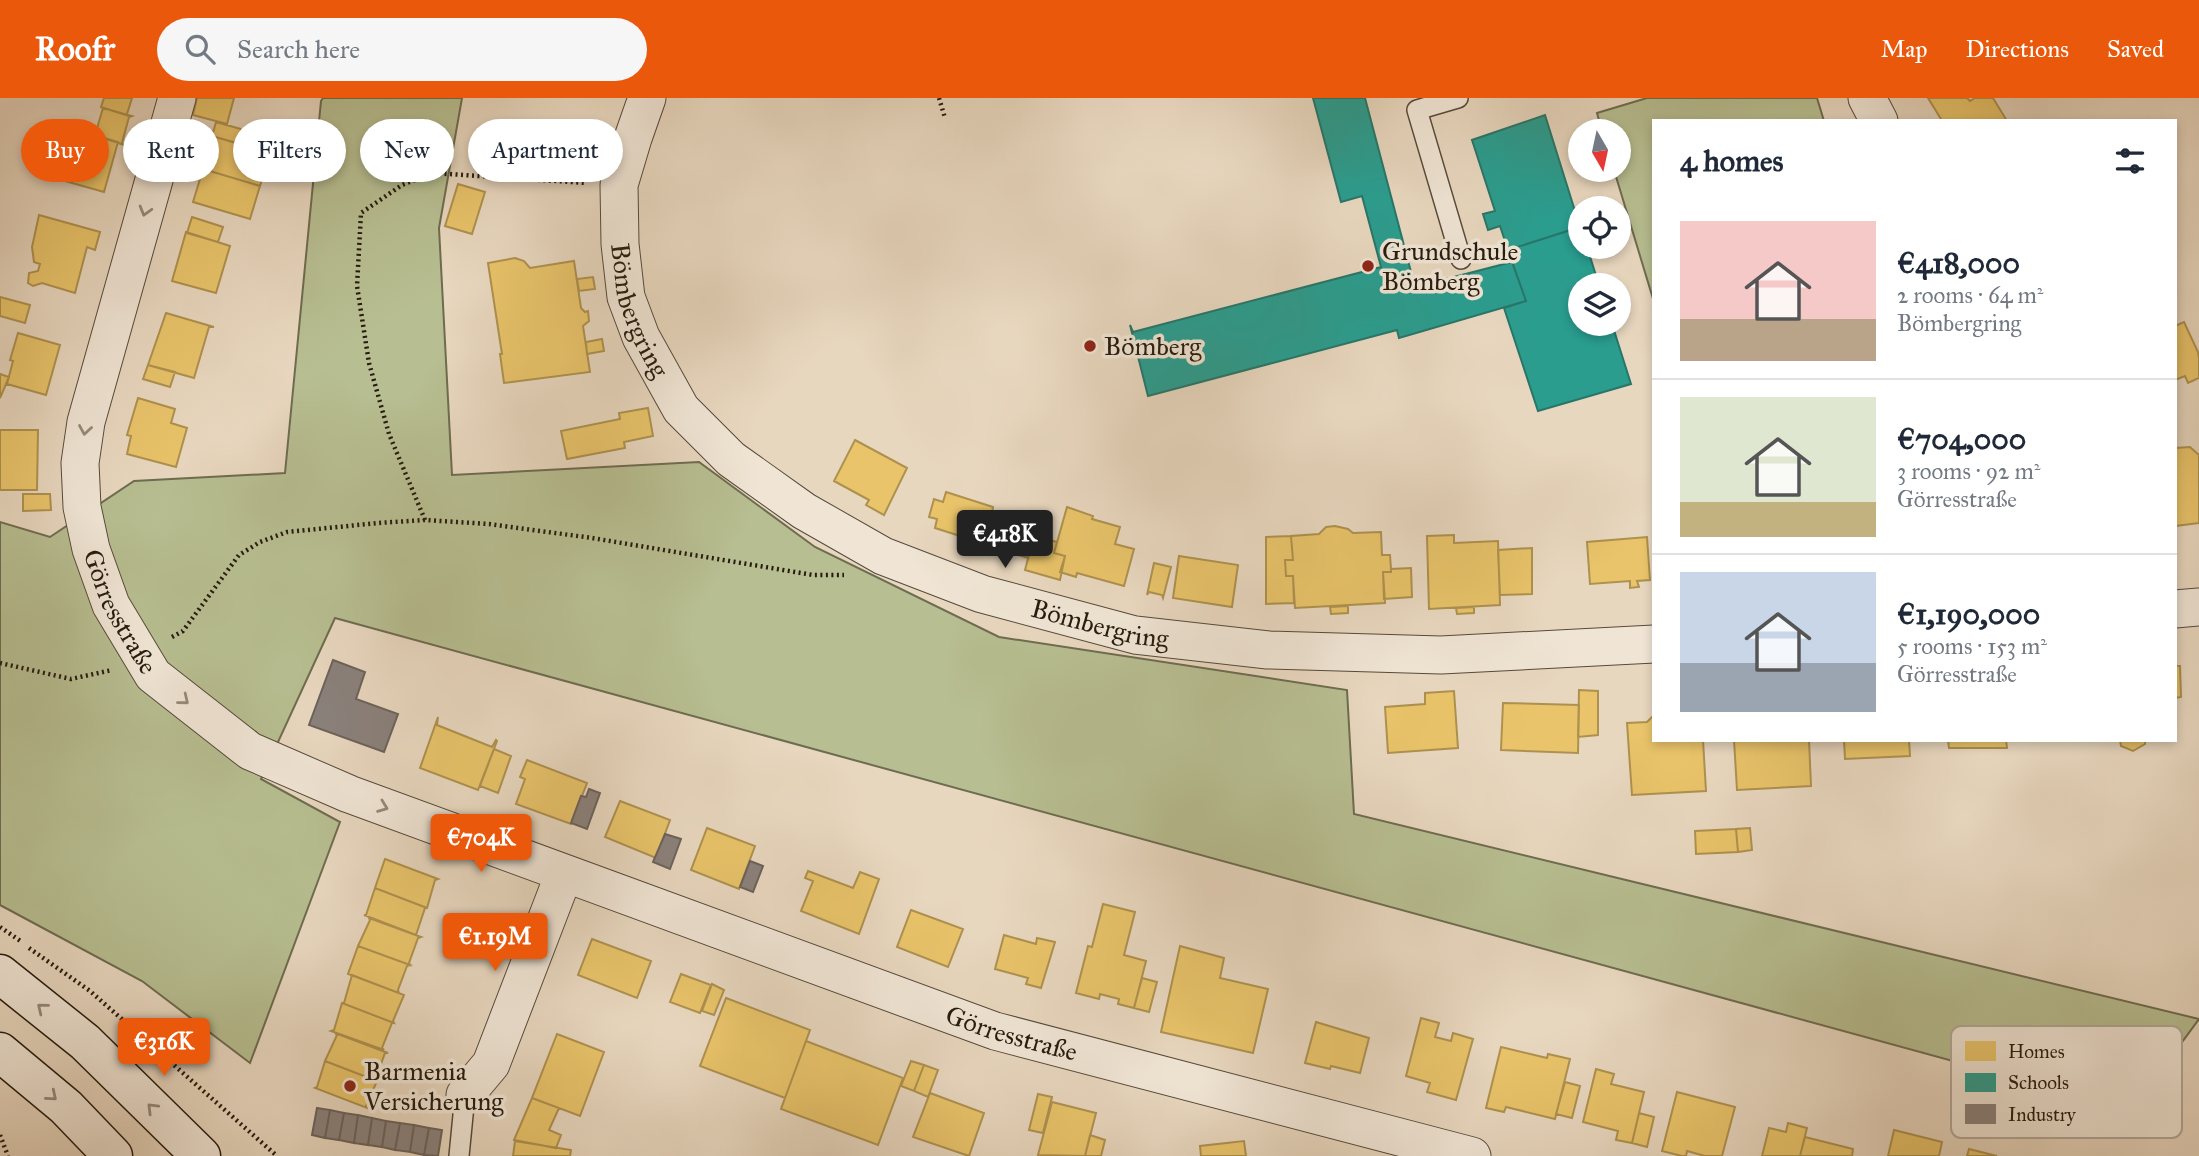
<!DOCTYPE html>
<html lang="en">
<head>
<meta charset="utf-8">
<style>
	:root { --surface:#fff; --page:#f6f6f7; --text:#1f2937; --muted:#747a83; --line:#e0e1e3; --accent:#ea580c }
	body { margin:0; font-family:"IM FELL Great Primer",serif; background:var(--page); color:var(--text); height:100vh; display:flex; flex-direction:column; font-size:26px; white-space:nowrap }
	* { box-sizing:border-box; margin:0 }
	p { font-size:23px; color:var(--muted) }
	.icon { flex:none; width:38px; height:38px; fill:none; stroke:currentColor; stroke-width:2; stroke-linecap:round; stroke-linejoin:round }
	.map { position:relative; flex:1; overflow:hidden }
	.details { position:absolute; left:1652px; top:21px; width:525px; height:623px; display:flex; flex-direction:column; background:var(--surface); border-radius:0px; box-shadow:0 4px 10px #0003 }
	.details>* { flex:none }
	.guide { position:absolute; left:21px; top:21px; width:665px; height:63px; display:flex; gap:14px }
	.needle { width:46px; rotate:171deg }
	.controls { position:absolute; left:1568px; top:21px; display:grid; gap:14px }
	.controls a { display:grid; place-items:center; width:63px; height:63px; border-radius:50%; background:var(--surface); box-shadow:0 4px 10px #0003; font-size:35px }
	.price { position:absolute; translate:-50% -60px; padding:0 16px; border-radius:7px; background:var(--accent); color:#fff; font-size:23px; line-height:46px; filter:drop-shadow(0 2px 4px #0008) }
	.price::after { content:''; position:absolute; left:50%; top:42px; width:21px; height:16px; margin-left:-10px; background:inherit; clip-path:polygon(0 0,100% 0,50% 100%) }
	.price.active { background:#222; color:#fff }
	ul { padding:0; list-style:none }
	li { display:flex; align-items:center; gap:21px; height:175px; padding:0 28px }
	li+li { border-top:2px solid var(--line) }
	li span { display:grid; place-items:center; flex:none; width:196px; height:140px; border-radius:0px; color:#555 }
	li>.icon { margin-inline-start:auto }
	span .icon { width:84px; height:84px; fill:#fffc; stroke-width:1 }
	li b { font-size:30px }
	h2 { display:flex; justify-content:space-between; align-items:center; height:84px; padding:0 28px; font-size:30px }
	.pill { padding:0 24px; border-radius:32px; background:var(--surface); box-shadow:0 4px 10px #0003; font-size:24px; line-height:63px }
	.pill.active { background:var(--accent); color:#fff }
	header { display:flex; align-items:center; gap:42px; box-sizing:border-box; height:98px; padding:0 35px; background:var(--accent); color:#fff }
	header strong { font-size:33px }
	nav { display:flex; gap:38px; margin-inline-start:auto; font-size:24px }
	.search { width:490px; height:63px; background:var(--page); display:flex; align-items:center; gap:18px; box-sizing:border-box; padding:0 24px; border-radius:38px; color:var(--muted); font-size:26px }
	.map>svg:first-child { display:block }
	.green { fill:#b7be91; stroke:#6e6c50; stroke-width:2 }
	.homes { fill:#e9c46a; stroke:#ae914f; stroke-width:2 }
	.schools { fill:#2a9d8f; stroke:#287669; stroke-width:2 }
	.industry { fill:#8a817c; stroke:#6c625b; stroke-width:2 }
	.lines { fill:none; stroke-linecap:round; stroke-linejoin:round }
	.service-casing { stroke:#564a3b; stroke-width:22 }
	.minor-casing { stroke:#564a3b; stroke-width:39 }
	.secondary-casing { stroke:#251b0f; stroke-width:41 }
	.path { stroke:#251b0f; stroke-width:4.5; stroke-dasharray:2 3.5; stroke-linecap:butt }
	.service { stroke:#f0e5d5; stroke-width:19 }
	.minor { stroke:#f0e5d5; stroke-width:37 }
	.secondary { stroke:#f0e5d5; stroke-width:38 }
	.oneway { stroke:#958a7c }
	.poi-dot { fill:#8f2418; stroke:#f0e5d5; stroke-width:2.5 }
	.labels { text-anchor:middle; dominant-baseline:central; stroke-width:7; stroke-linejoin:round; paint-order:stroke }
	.poi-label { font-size:26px; fill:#251b0f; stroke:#f0e5d5; text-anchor:start }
	.street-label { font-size:26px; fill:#251b0f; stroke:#f0e5d5 }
	.key { fill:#f0e5d5; stroke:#b3a89a; stroke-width:2 }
	.key-label { font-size:19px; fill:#251b0f }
</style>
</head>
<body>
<header>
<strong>Roofr</strong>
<div class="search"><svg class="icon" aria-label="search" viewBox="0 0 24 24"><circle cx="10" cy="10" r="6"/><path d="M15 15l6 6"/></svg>Search here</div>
<nav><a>Map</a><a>Directions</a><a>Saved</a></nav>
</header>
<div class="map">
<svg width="2199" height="1058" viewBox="0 0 2199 1058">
	<rect width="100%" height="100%" fill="#e8d7bf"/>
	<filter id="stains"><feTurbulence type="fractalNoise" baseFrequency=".00286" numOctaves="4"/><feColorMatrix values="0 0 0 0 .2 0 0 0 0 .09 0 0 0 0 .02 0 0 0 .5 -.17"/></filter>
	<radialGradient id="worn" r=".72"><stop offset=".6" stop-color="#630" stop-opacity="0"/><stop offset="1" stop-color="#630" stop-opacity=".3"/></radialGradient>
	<path class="green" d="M323,0H462L439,130L452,377L699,364L815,449L999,539L1347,592L1354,716L2199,921L2132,1012L335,520L261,681L340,724L250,965L142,883L0,807V424L50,439L134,383L285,375L321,3Z
		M1647,0H1817L1824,23H1654V204L1614,72H1619V33H1602L1597,15Z"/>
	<path class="homes" d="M104,0H132L127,16L129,18L101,9Z
		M197,0H234L227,26L193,17Z
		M1928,0H1967L1970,3L1975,0H1993L2007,23H1939L1941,21Z
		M103,10L132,18L129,19L122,45L124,47L95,37Z
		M216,24L255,35L251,49L212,38Z
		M72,31L118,44L104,94L58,81L64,59L69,61L77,33Z
		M212,38L270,55L260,88L203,71Z
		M203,71L260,88L250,121L193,104Z
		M458,86L485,94L472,136L445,128Z
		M39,117L100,134L95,152L87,149L75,195L42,185L33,188L28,185L29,175L38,173L40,166L34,164L32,149Z
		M192,119L223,129L218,144L187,135Z
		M186,134L230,148L216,195L172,183Z
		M515,160L524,163L530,170L574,163L581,210L585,214L588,213L589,223L583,228L590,274L504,285L500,256H502L488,165Z
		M593,179L595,191L579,193L577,181Z
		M0,199L30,207L25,225L0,218Z
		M166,215L214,229H209L194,280L148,267Z
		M2184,224L2198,254L2199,260V280L2188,285L2185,278L2175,282V228Z
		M18,235L60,247L46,297L7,286L13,263L10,262Z
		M602,241L604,253L587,256L586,244Z
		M148,267L175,274L170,289L143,281Z
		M0,276L9,279L0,300Z
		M138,300L175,311L171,325L187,330L176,369L127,356L131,338L127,337Z
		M648,310L653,338L624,344L625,350L567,361L561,333L620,321L619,315Z
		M0,332H38L37,392H0Z
		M855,342L907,370L884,417L866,407L869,402L834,383Z
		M2190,349L2199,357V425L2175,428V350Z
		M946,394L993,409L992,415L1013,421L1005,446L984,439L982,445L935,430L937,421L929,419L934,401L943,404Z
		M23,396H50L51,412L23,413Z
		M1067,409L1093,418L1092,421L1120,429L1115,446L1134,451L1124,488L1077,475L1076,479L1060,474L1065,458L1054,455Z
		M1013,421L1037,429L1028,460L982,445L984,439L1005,446Z
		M1335,428L1348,431L1353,435L1381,434L1382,457H1390L1391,471V474H1383L1385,505L1295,510L1293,478H1286L1285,462H1293L1291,438L1319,436L1326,429Z
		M1454,437V445L1498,443L1500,507L1429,511L1427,438Z
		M1034,438L1057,444L1054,455L1065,458L1060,482L1025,472Z
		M1291,438L1293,462H1285L1286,478H1293L1294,505L1266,506V439Z
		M1647,439L1650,482L1637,483L1639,489L1630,490V483L1590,486L1587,444Z
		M1532,450V496L1500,497L1498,452Z
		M1179,458L1238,467L1232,509L1173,500Z
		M1154,465L1171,469L1163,500L1162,497L1149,494L1147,497Z
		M1411,470L1412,499L1384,501L1383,474H1391V471Z
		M1348,508V515L1331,516L1330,509Z
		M1474,509V515L1457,516L1456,510Z
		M2175,568H2180L2181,599L2175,600Z
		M1579,592L1598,593V637L1578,639Z
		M1454,593L1458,650L1388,655L1385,609L1425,606V595Z
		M1503,605L1579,607L1578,655L1501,652Z
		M438,619L437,627L492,649L496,642L497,643L478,692L420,670Z
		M1652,619H1654V642H1703L1706,693L1632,697L1627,625L1647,624Z
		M1734,642H1809L1811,688L1737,692Z
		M1844,642H1909L1910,658L1845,661Z
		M1948,642H2006L2007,650H1949Z
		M2120,642H2145V646L2133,653L2121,648Z
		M494,651L511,658L498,695L480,688Z
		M527,662L587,685L571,726L516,706L525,681L520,679Z
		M620,703L670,722L656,760L605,739Z
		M707,730L755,748L739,791L691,772Z
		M1750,730L1752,752L1738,754L1736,731Z
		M1736,731L1738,754L1696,756L1695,733Z
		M385,761L438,781L435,782L427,810L375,790Z
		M808,773L853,790L860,774L879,781L859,836L801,813L813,783L805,780Z
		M375,790L427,810H425L416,837L364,817H366Z
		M1103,806L1135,814L1124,857L1146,863L1134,910L1118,906L1119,901L1100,896L1099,901L1076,895L1088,848L1092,849Z
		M911,812L963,831L948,869L897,849Z
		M369,820L421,839L418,840L409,865L410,867L358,848L370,822Z
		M1004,837L1036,846L1037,840L1055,844L1041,890L1026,886L1028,880L995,871Z
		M592,841L651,863L637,900L578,877Z
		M358,848L410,867L407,868L398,892L399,895L348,876Z
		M1180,848L1224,860L1220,880L1268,891L1253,955L1161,934Z
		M681,876L711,887L700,915L670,904Z
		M352,877L404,897L393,923L394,925L342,905H344Z
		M1142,880L1157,884L1149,914L1134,910Z
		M712,886L724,892L714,917L702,913Z
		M726,900L810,932L785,1000L700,968Z
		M342,905L394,925H392L382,950L384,952L331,933L334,932Z
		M1421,920L1439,925L1435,939L1451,943L1453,935L1473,941L1456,1002L1427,994L1430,985L1406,978Z
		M1316,924L1369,940L1360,975L1331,968L1330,971L1305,965Z
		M335,935L388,955H385L376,980L377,983L325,963L337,937Z
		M557,936L604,954L580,1018L532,1000Z
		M806,943L903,980L878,1047L781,1011Z
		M1501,949L1547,960L1548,956L1570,961L1555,1021L1506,1009L1504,1014L1486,1010Z
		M325,963L377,983L366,1008L367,1010L315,990L317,989Z
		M911,963L924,967L914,993L901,988Z
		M924,967L938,972L928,999L914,993Z
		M1596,971L1614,976L1611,986L1644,994L1632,1045L1616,1042L1618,1033L1583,1024Z
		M1565,984L1580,988L1572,1020L1556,1016Z
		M1677,994L1735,1009L1722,1058H1705L1687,1053L1686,1058H1682L1662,1053Z
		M930,995L984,1015L969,1058L913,1039Z
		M1038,996L1052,999L1043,1035L1029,1032Z
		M532,1000L559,1010L549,1032L561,1037L556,1050L514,1042Z
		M1052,1004L1096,1015L1085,1058L1038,1057Z
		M1639,1015L1654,1019L1647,1049L1632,1045Z
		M1788,1025L1807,1030L1800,1058H1762L1769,1030L1786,1034Z
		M1894,1032L1942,1044L1939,1058H1888Z
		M1090,1037L1105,1042L1101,1058H1085Z
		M1805,1039L1853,1051L1852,1058H1800Z
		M515,1043L571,1052L570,1058H513Z
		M1244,1043L1246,1058H1201L1200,1048Z
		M1969,1051L1997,1058H1967Z"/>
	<path class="schools" d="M1313,0H1365L1415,189L1512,164L1526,203L1399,240L1397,232L1148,298L1130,227L1133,234L1381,169L1362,98L1341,104Z
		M1545,17L1580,129L1508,152L1500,128L1488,132L1483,116L1495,113L1472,42Z
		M1580,129V149H1587L1599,187H1580V226H1612L1631,286L1538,313L1504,210L1526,203L1508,152Z"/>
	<path class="industry" d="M333,562L365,574L356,601L398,616L384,654L309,627Z
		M589,691L600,695L587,731L571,725L581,698L586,699Z
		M665,736L681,741L670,771L653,764Z
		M750,763L763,768L753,794L740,789Z
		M317,1010L330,1012L325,1040L312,1037Z
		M330,1012L344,1015L339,1042L325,1040Z
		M344,1015L358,1017L354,1045L339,1042Z
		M358,1017L372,1020L368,1047L354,1045Z
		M372,1020L386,1023L382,1049L368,1047Z
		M386,1023L400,1025L395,1052L382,1049Z
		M400,1025L414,1027L410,1054L395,1052Z
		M414,1027L429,1030L424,1057L410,1054Z
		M429,1030L442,1032L438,1058L424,1057Z"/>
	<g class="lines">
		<g class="service-casing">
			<path id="service" d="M1458,0L1417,12L1461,161
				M459,1058L465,997"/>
		</g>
		<g class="minor-casing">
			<g id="minor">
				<path id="s1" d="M177,0L86,324L80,365L82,409L91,451L111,507L153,577L250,653L349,696L995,933L1472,1058"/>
				<path id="s2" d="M647,0L633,40L619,87L620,146L626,199L641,239L681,311L731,361L804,413L883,458L982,496L1135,537L1268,552L1441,557L1654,546"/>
				<path d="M1867,0L1879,23"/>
				<path d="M2175,511L2199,509"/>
				<path d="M465,997L491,966L564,776"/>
			</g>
		</g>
		<g class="secondary-casing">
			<path id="secondary" d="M0,876L85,944L201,1058
				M0,954L66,1009L113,1058"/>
		</g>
		<path class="path" d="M939,0L945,20
			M425,422L389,336L369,265L357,188L361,115L402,87L433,75L587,85
			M172,539L183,533L239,457L260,444L287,434L378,425L425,422L489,426L592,440L813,477H844
			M0,565L71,581L112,572
			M0,829L22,844
			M29,850L90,893L277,1058
			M0,1037L8,1058"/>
		<use href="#service" class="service"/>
		<use href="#minor" class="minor"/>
		<use href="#secondary" class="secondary"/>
	</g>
	<defs><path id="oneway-chevron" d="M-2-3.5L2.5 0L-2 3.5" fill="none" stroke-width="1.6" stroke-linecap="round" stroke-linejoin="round" transform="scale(1.75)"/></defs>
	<g class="oneway">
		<use href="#oneway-chevron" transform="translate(145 113) rotate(106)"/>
		<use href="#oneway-chevron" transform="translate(85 332) rotate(99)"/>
		<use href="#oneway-chevron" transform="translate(184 602) rotate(39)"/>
		<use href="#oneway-chevron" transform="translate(383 709) rotate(21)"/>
		<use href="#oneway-chevron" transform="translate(42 910) rotate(-141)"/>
		<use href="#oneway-chevron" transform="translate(52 998) rotate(40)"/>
		<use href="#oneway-chevron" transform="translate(152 1010) rotate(-135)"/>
	</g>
	<g class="poi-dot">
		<circle cx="1368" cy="168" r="7"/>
		<circle cx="1090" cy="248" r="7"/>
		<circle cx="350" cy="988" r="7"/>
	</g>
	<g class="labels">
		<g class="poi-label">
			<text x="1382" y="153">Grundschule<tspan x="1382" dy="30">Bömberg</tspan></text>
			<text x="1104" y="248">Bömberg</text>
			<text x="364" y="973">Barmenia<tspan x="364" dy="30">Versicherung</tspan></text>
		</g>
		<g class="street-label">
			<text stroke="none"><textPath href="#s2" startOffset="220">Bömbergring</textPath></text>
			<text stroke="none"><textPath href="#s1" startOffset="534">Görresstraße</textPath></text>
			<text stroke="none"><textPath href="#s2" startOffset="808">Bömbergring</textPath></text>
			<text stroke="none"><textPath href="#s1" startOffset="1542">Görresstraße</textPath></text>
		</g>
	</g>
	<rect x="1951" y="928" width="231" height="112" rx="10" class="key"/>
	<rect x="1965" y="943" width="31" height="20" fill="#e9c46a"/>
	<rect x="1965" y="975" width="31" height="19" fill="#2a9d8f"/>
	<rect x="1965" y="1006" width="31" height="20" fill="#8a817c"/>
	<g class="key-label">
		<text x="2008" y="960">Homes</text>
		<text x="2008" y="991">Schools</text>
		<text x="2008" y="1023">Industry</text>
	</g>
	<rect width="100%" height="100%" filter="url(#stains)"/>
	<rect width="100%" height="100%" fill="url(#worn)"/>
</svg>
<div class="controls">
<a><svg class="needle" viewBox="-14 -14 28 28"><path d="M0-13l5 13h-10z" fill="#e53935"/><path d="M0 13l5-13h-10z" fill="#747a83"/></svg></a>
<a><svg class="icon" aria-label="locate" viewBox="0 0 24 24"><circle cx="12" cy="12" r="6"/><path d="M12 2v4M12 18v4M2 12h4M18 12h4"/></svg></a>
<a><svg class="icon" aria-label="layers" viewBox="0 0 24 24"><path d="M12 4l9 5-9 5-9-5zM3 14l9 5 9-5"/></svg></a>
</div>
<b class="price active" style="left:1005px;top:472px">€418K</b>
<b class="price" style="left:481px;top:776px">€704K</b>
<b class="price" style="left:495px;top:875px">€1.19M</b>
<b class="price" style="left:164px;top:980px">€316K</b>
<div class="guide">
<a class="pill active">Buy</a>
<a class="pill">Rent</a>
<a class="pill">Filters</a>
<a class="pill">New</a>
<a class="pill">Apartment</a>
</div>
<section class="details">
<h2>4 homes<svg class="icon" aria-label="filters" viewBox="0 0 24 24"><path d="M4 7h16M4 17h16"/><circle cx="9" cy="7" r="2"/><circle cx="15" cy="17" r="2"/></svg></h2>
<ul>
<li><span style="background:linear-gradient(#f6c9c9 70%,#b9a48a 0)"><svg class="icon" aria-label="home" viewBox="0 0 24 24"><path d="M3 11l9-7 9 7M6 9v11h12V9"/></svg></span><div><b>€418,000</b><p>2 rooms · 64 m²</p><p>Bömbergring</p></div></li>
<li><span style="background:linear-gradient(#dfe7d0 75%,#c2b280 0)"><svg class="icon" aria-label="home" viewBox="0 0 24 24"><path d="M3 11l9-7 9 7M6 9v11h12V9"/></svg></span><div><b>€704,000</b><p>3 rooms · 92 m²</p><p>Görresstraße</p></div></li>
<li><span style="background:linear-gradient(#c9d6e8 65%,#9aa5b1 0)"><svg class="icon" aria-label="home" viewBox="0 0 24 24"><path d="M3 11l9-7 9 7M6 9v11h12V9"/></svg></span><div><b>€1,190,000</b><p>5 rooms · 153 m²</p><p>Görresstraße</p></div></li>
</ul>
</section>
</div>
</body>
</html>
